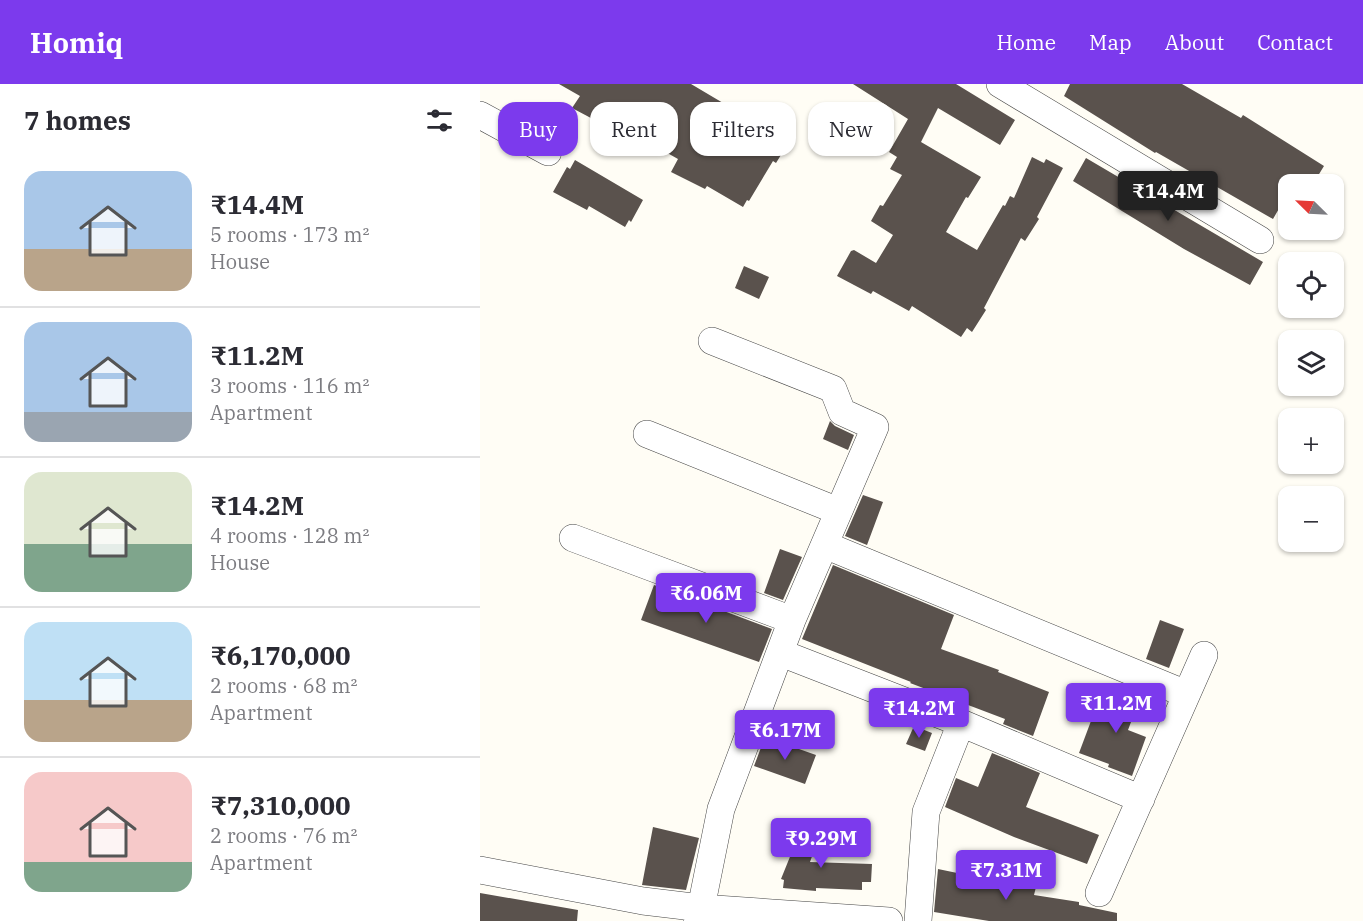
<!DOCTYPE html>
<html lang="en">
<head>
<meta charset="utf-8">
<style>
	:root { --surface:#fff; --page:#f2f2f3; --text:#2b2b33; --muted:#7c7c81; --line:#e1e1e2; --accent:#7c3aed }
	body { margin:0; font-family:"IBM Plex Serif",serif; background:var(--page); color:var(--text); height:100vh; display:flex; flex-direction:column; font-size:22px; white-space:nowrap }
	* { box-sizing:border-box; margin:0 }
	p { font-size:20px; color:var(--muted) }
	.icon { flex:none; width:33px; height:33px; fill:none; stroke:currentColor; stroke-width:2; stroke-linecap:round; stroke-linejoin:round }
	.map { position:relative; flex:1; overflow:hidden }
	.side { display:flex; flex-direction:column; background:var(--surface); width:480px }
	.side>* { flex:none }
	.guide { position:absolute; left:18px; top:18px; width:570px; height:54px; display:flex; gap:12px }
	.needle { width:39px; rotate:294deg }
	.controls { position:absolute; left:798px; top:90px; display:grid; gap:12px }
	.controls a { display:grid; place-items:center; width:66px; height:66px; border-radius:12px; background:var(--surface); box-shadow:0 2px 4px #0004; font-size:30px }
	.price { position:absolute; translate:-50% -51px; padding:0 14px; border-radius:6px; background:var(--accent); color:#fff; font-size:20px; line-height:39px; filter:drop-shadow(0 2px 3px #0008) }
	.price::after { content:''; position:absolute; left:50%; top:36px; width:18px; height:14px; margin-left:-9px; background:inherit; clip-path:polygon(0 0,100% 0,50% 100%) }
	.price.selected { background:#222; color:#fff }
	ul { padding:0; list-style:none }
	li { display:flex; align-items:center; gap:18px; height:150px; padding:0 24px }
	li+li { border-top:2px solid var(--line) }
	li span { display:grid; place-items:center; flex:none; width:168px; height:120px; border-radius:18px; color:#555 }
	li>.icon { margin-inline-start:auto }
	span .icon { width:72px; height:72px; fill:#fffc; stroke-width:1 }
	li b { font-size:26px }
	h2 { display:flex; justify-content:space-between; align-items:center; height:72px; padding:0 24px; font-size:26px }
	.chip { padding:0 21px; border-radius:18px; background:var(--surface); box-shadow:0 2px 4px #0004; font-size:21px; line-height:54px }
	.chip.selected { background:var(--accent); color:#fff }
	header { display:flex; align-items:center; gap:36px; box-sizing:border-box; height:84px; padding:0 30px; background:var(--accent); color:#fff }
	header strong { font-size:28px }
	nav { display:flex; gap:33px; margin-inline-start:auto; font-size:21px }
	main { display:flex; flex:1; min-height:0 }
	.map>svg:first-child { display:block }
	.building { fill:#5a524d }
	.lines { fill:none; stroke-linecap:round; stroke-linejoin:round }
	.minor-casing { stroke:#444; stroke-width:28 }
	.minor { stroke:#fff; stroke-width:27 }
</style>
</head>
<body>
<header>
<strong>Homiq</strong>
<nav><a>Home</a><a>Map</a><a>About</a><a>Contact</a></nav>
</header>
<main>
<section class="side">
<h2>7 homes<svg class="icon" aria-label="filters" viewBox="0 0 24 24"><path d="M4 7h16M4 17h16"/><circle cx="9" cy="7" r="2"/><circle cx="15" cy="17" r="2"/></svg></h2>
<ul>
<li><span style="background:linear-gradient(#a9c7e8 65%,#b9a48a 0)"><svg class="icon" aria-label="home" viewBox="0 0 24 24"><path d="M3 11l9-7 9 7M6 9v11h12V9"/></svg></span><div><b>₹14.4M</b><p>5 rooms · 173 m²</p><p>House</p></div></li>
<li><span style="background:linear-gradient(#a9c7e8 75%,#9aa5b1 0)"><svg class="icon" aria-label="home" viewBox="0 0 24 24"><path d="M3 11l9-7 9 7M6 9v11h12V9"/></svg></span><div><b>₹11.2M</b><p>3 rooms · 116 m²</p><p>Apartment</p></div></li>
<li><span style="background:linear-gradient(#dfe7d0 60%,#7fa58c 0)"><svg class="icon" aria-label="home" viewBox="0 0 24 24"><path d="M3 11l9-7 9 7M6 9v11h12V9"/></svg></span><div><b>₹14.2M</b><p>4 rooms · 128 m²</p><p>House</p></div></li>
<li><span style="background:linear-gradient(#bfe0f5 65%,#b9a48a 0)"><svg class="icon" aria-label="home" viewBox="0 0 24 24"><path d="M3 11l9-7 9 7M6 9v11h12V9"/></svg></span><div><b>₹6,170,000</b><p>2 rooms · 68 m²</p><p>Apartment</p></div></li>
<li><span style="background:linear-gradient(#f6c9c9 75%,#7fa58c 0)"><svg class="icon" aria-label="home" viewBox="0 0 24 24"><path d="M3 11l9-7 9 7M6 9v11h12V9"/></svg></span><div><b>₹7,310,000</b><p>2 rooms · 76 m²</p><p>Apartment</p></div></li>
</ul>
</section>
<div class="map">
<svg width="883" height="837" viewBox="0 0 883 837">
	<rect width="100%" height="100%" fill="#fffdf5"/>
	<path class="building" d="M79,0H211L309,58L296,79L293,77L269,117L267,116L263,123L227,102L225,105L191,88L198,75L166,57L165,59L128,39L126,42L92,24L100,12Z
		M373,0H476L535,36L520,61L458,24L441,58L501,93L488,114L486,113L466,148L497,166L523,121L525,122L530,112L534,114L552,73L564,79L566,75L583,84L557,133L559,135L545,157L541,154L504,224L506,226L492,248L487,244L481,253L432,222L429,227L393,207L391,210L357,192L371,167L374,166L396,179L413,151L391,137L400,121L403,122L422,91L410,85L417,73L409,68L428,35Z
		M590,0H702L761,34L763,31L844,82L833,100H808V109L793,135L676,68L675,69L584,12Z
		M606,74L783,178L770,201L704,165L593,97Z
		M95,76L163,116L151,138L149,136L145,143L109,122L107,126L73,108L87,83L90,85Z
		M264,182L289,193L279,215L255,204Z
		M350,337L355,342L374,351L368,366L343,355Z
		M383,411L403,418L387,461L365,452Z
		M300,465L322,473L303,516L284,509Z
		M353,481L474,531L461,565L519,586L518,588L569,608L553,652L523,640L525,635L430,599L431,598L322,555Z
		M174,501L292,545L279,578L161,536Z
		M680,536L704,545L689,584L666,575Z
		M639,599L662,609L648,646L666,653L652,692L628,683L629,680L599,669L614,629L626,634Z
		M434,642L452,649L445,667L426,660Z
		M285,653L336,671L325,700L274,682Z
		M512,669L560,689L546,723L619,751L607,780L534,753L465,723L476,694L498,703Z
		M173,743L219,754L206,806L162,801Z
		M322,743L340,750L330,778L392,780L391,798H382V806L336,804V807L303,804L304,796L301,795Z
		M458,785L482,790L483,787L556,803L554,811L599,818V821L637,829V837H509L454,828Z
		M0,809L98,826L97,837H0Z"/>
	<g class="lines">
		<g class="minor-casing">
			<path id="minor" d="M520,0L780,156
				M0,31L68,68
				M167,350L358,427
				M93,454L312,536
				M345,461L706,610
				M301,569L481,639L661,715
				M0,786L163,817L221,824L409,837
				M619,809L724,571
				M217,837L221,824L241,725L312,536L395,343L362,328L353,305L232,257
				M438,837L446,728L481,639"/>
		</g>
		<use href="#minor" class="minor"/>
	</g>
</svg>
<div class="controls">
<a><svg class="needle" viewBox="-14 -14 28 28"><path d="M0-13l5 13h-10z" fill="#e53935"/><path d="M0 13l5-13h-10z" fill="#7c7c81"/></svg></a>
<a><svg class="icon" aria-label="locate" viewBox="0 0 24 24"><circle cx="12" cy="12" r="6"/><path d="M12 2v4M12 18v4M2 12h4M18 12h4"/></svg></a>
<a><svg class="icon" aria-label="layers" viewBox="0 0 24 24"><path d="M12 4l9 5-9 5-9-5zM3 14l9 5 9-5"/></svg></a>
<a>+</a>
<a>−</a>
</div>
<b class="price selected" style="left:688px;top:138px">₹14.4M</b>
<b class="price" style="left:226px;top:540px">₹6.06M</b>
<b class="price" style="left:636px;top:650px">₹11.2M</b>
<b class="price" style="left:439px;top:655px">₹14.2M</b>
<b class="price" style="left:305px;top:677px">₹6.17M</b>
<b class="price" style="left:341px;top:785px">₹9.29M</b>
<b class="price" style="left:526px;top:817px">₹7.31M</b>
<div class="guide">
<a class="chip selected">Buy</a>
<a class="chip">Rent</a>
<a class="chip">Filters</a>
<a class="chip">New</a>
</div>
</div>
</main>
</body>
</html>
